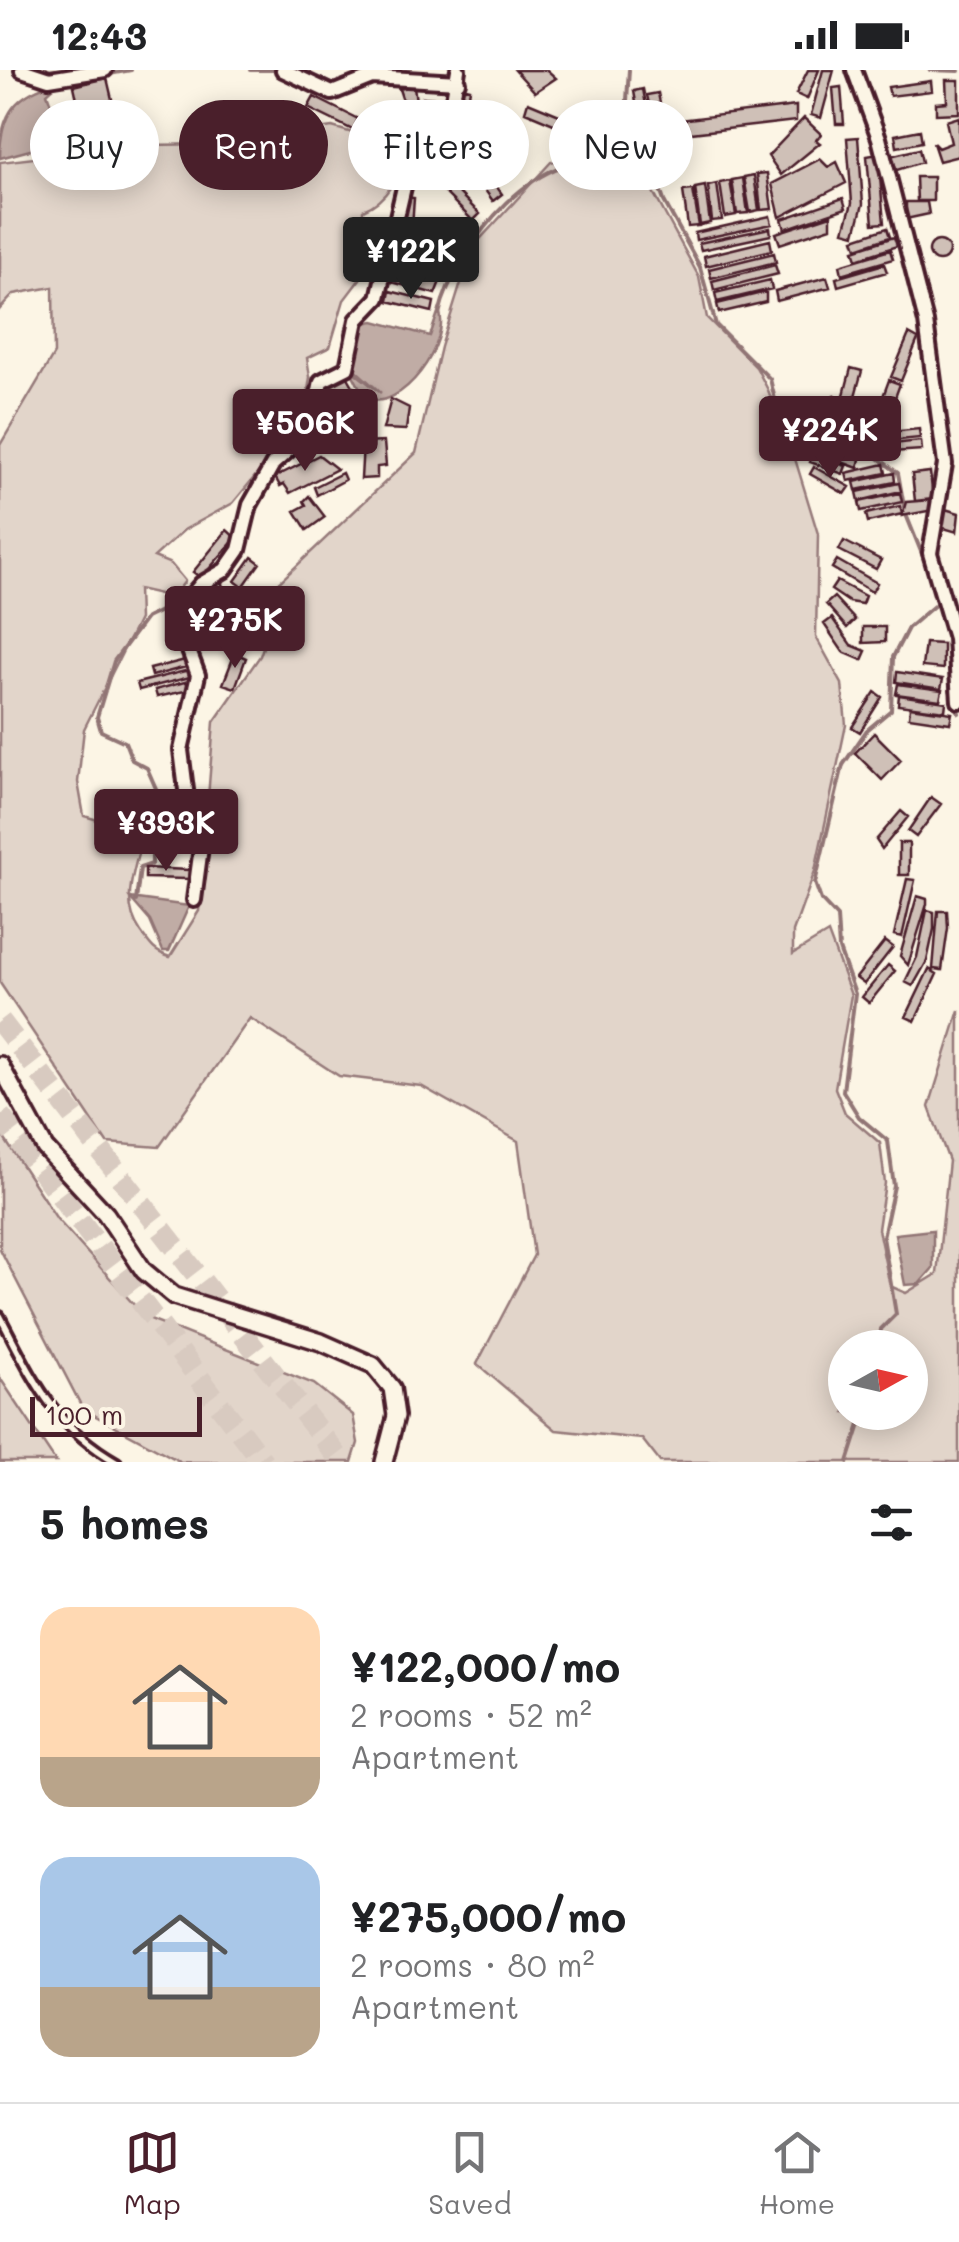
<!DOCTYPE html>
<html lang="en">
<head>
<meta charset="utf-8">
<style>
	:root { --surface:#fff; --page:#f6f6f6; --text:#202124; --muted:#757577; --line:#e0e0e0; --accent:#4a1f2b }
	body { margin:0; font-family:Mali,sans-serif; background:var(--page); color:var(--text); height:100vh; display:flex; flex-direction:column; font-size:38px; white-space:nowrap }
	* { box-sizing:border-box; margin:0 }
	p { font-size:32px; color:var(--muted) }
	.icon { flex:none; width:55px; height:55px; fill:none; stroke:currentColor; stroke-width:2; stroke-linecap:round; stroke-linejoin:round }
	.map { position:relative; height:1392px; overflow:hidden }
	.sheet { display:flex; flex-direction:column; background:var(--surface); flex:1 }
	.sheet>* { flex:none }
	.top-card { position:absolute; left:30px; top:30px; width:900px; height:90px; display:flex; gap:20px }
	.needle { width:65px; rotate:82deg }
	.tools { position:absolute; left:828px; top:1260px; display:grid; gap:20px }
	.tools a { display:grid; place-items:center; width:100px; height:100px; border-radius:50%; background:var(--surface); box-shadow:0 5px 25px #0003; font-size:50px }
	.scale { position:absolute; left:30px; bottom:25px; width:172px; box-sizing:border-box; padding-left:10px; border:5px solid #4a1f2b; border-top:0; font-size:28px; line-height:35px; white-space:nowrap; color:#4a1f2b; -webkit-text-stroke:8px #fcf5e5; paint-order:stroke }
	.price { position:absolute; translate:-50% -85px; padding:0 22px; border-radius:10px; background:var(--accent); color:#fff; font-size:32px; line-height:65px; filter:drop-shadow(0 2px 5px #0008) }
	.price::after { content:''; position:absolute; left:50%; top:60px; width:30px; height:22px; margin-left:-15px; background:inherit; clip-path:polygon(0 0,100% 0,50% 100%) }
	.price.active { background:#222; color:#fff }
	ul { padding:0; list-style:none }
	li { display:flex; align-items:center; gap:30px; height:250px; padding:0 40px }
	li span { display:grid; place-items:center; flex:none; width:280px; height:200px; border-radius:30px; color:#555 }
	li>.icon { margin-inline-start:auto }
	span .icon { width:120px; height:120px; fill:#fffc; stroke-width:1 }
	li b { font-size:42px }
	h2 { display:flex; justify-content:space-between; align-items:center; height:120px; padding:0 40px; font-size:42px }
	.pill { padding:0 35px; border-radius:45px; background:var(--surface); box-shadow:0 5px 25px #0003; font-size:35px; line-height:90px }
	.pill.active { background:var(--accent); color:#fff }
	.status { display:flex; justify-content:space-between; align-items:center; height:70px; padding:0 50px; background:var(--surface); direction:ltr }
	.status svg { height:28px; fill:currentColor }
	.tabs { display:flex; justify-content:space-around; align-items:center; height:140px; border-top:2px solid var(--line); background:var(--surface); font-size:28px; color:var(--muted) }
	.tabs a { display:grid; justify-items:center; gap:5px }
	.tabs .active { color:var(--accent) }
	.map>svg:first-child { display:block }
	.green { fill:#e2d5ca; stroke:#967a7a; stroke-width:2.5; fill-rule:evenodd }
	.water { fill:#c0aca5; stroke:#917474; stroke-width:2.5 }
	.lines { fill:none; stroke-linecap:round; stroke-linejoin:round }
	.stream { stroke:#917474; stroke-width:4 }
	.building { fill:#cfc0b7; stroke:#4a1f2b; stroke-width:2.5 }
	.motorway-tunnel { stroke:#d8cac0; stroke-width:22; stroke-dasharray:22 11; stroke-linecap:butt }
	.service-casing { stroke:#4a1f2b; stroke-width:14 }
	.minor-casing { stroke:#4a1f2b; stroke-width:20 }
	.tertiary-casing { stroke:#4a1f2b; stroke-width:22 }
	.service { stroke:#fcf5e5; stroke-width:6 }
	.minor { stroke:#fcf5e5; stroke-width:12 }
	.tertiary { stroke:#fcf5e5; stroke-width:15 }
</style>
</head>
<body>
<div class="status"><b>12:43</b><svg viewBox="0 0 49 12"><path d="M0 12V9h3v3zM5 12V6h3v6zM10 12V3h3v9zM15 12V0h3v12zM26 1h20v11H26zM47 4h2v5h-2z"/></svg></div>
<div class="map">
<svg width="959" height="1392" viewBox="0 0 959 1392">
	<rect width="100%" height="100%" fill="#fcf5e5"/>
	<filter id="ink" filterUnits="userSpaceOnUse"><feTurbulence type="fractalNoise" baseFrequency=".01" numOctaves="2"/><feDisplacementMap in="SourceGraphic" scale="20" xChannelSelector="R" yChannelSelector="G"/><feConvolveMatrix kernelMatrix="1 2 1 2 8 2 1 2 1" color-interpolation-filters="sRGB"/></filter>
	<g filter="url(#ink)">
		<path class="green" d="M332,57L377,70L415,63C402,92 395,128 363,140V205L344,230L330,277L307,288L310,307L305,341L269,359L281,375L233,433L184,460L154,487L171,494L185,511L173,527L138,519L139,549L84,659L78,712L84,746L115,755L134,752L143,762C137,798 118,829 141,862C150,875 154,882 170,887L199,841L214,652L260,586L274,545L253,537L416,383L441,277L472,178L551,92L615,74L632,83L699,207L707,248L756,297L768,320L778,354L789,369L818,464L816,567L842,614L846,655L815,801L793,862V884L828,863L851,925L835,1018L845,1043L880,1073L885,1113L878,1159L890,1216L906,1223L937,1204L949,1091L929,1037L959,940V1392H660L642,1369L556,1360L477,1294L534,1185L518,1071L421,1016L339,1006L250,948L159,1077L107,1073L0,913V375L54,284L53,217L14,224L0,239V92L144,75L218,74ZM845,1278H910V1342H845Z
			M0,1062L57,1149L145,1247L314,1314L353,1345L358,1373L352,1392H181L83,1339L0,1179Z
			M0,1308L56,1392H0Z"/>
		<path class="water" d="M59,12L47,23L64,71L0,88C0,44 15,23 59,12Z
			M439,240C452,271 401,345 365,328L350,299L381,323L351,296L359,254L374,251L430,266Z
			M130,828L189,836L169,881H163L150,851Z
			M933,1160V1198L919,1214L905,1215L895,1164Z"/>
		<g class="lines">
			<path class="stream" d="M250,0H278
				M629,0L626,45L632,69L651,93L664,131L700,197L716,255L770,309L779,346L788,357L877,387L898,403L905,442L928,499
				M930,0L959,1
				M378,2L423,4
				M104,5L131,0
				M439,244C454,179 544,61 621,99L628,97L630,79L637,74
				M934,518L949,574L950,620L959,643
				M136,831L140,798L152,794V750L161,730L147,698L132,690L125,672L101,661L97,647L114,591L146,548L181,531
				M879,1278L881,1259L896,1244L883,1167L894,1116L888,1071L859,1047L843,1021L855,924L839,879L837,847L821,830L815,813L843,695L867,660L891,640L893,587L908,558L936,534
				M848,1392L864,1342"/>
		</g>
		<path class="building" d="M515,0H547L556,8L535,22Z
			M808,0H819L807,29L796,24Z
			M823,0H834L821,48L811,45Z
			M107,8L118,55L83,56L74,16Z
			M946,10H959V43L936,44V33L947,32Z
			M931,11L932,21L890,26L888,17Z
			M414,16L418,47L396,51L393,39L405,37L399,19Z
			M462,17L470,19L463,51L455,49Z
			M841,17L844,54H836L833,18Z
			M643,19L652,66L642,68L634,21Z
			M658,23L666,64L656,66L647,25Z
			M314,27L358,49L353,60L308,38Z
			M423,27L433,28L432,60L422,59Z
			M492,31L521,80L507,88L479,39Z
			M528,32L586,56L582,66L525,42Z
			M796,36V51L673,65L671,51Z
			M959,47V86L939,91L933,73L938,78L951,73L946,51Z
			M804,48L821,64L816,70L820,73L781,105L768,86Z
			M454,59L502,124L493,131L445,66Z
			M920,60L922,72L897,77L895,65Z
			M858,67L863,134L855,164L844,161L852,133L847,68Z
			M919,79L922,92L894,101L890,86Z
			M878,84L884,153L873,154L867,86Z
			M424,88L480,144L473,151L418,96Z
			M820,89L828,97L837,92L846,113L780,147L772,114Z
			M767,103L772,139L761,140L757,104Z
			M754,105L759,140L750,142L744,107Z
			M916,107H933V131H917Z
			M743,108L748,143L737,144L732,110Z
			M730,111L736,145L725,147L720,113Z
			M717,114L722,150L712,151L708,116Z
			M705,116L710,153L700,155L695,118Z
			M693,120L699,156L688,157L683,121Z
			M405,127L414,128L410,187L400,186Z
			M843,128L846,138L785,159L782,149Z
			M906,132H927L929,144L906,149Z
			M831,145V157L780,174L776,163Z
			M370,146H379L380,204L371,205Z
			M770,146L772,154L696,170L695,163Z
			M420,158L456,171L444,200L416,190Z
			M770,158L771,165L701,180L699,173Z
			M887,158L890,167L857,178L854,169Z
			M894,167L897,176L857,189L854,180Z
			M770,170L772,180L706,196L704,186Z
			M929 181a10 10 0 1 1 20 0a10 10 0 1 1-20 0Z
			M890,180L893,189L842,204L840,195Z
			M774,183L776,192L711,208L709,199Z
			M396,191L443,204L435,224L392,212Z
			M884,194L887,202L838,216L836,208Z
			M775,195L778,204L714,220L712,211Z
			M827,207L830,217L777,231L775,221Z
			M770,210L772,219L717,232L715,223Z
			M390,221L434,232L432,242L388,231Z
			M766,222V232L719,243L717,234Z
			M909,264L918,269L901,311L891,307Z
			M851,298L862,301L845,362L835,360Z
			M345,302L369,344L361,349L366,360L349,370L323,323L327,311Z
			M889,310L900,314L878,374L867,370Z
			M834,325L839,332L806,355L801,348Z
			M391,329L409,338L406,360L383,359Z
			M919,359L920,368L890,371L889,362Z
			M806,370L860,389L858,398L803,378Z
			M921,371L922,380L892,382V374Z
			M384,372L386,396L377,397V408L361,409L363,373Z
			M812,384L846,396L843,404L810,392Z
			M319,385L337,399L290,423L284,414L280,416L275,407Z
			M884,394L886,403L848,411L846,403Z
			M814,397L850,417L845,424L810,404Z
			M930,402L933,429L915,431L912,404Z
			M342,403L345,410L317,425L314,417Z
			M894,403L895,412L856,420L854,412Z
			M899,413L901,421L859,431L857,422Z
			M900,423L902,432L861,441L859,432Z
			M309,426L325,447L307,460L295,441L306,435L304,431Z
			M932,430L933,440L902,446L906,432Z
			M900,436L902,444L868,452L866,444Z
			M945,439L959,443L957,462L940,457Z
			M227,460L236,468L201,508L193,502Z
			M844,471L881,490L876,499L839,480Z
			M252,487L260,493L243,517L235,511Z
			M837,490L877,513L872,522L832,498Z
			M221,510L231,545L222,554L211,512Z
			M837,511L865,526L862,534L849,532L831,520Z
			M211,518L221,556L211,559L201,521Z
			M834,527L855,550L847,558L826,534Z
			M832,548L851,575L866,581L862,590L843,582L824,554Z
			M863,557H885V572L863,573Z
			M220,563L223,572L195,583L192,575Z
			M925,573L943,574V599L922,597Z
			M235,583L246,588L235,618L223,614Z
			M185,590L186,597L152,606L150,599Z
			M193,599L194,606L139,620L137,613Z
			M897,602L943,609L941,619L896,612Z
			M192,610L194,619L157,627L155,620Z
			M898,614L942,620L940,630L896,624Z
			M875,622L882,627L860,662L852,657Z
			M899,625L946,632L945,641L898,635Z
			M910,637L952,643L950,653L909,647Z
			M874,663L901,690L882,710L855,683Z
			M931,727L941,734L916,767L908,761Z
			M901,741L908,747L882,779L876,770Z
			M899,773H909V805H899Z
			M145,798L189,800L188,809L145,808Z
			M907,809L915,810L902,867L894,865Z
			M917,826L927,829V834L908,895L900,886Z
			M927,840L934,842V859L927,891L913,916L905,912L917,887Z
			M938,841H947L948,858L942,900L933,899Z
			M885,871L893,877L864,914L856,908Z
			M888,895L895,901L869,933L862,927Z
			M929,899L937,904L915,951L906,947Z"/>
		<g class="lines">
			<path class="motorway-tunnel" d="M0,951L342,1392
				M0,1046L263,1392"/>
			<g class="service-casing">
				<path id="service" d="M0,1246C34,1310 52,1355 117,1392"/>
			</g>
			<g class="minor-casing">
				<path id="minor" d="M22,0L49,9L105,0
					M283,0L332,23L372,7L458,12
					M854,0L879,68L926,252L945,394L930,483L955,568L959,631
					M194,830L201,777L187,728L181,680L198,605L188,578L186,532L201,514L225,500L239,480L250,435L273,394L310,361L321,311L347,298L357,250L378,228L408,100L426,70L449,53L458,0"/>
			</g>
			<g class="tertiary-casing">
				<path id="tertiary" d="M0,995L45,1078L106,1144L144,1201L174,1226L321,1272L373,1295L392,1318L396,1346L384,1392"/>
			</g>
			<use href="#service" class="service"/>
			<use href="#minor" class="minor"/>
			<use href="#tertiary" class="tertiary"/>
		</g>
	</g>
</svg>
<div class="tools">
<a><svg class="needle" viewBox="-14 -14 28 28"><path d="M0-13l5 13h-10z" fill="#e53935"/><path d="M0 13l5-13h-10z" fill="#757577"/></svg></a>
</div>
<div class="scale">100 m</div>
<b class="price active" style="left:411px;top:232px">¥122K</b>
<b class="price" style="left:305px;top:404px">¥506K</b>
<b class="price" style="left:830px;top:411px">¥224K</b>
<b class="price" style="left:235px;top:601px">¥275K</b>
<b class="price" style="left:166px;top:804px">¥393K</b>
<div class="top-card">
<a class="pill">Buy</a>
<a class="pill active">Rent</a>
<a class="pill">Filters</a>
<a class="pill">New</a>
</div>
</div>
<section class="sheet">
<h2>5 homes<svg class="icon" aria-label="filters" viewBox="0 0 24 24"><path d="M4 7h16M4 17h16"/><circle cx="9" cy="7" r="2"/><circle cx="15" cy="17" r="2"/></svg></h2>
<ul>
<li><span style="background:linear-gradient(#ffd9b3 75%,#b9a48a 0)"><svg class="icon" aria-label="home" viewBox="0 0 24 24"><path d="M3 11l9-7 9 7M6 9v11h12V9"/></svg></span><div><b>¥122,000/mo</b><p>2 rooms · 52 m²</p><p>Apartment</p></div></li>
<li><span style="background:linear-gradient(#a9c7e8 65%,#b9a48a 0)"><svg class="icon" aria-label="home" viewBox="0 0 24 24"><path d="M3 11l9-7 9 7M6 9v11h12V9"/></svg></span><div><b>¥275,000/mo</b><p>2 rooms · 80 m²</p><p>Apartment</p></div></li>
</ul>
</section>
<nav class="tabs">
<a class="active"><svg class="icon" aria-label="map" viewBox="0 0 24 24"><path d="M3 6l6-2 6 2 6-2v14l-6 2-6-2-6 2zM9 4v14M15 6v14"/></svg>Map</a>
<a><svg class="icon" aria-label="saved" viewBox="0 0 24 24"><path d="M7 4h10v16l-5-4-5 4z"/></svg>Saved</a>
<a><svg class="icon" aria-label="home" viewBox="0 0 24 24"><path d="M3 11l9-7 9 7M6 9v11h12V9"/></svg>Home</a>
</nav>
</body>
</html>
